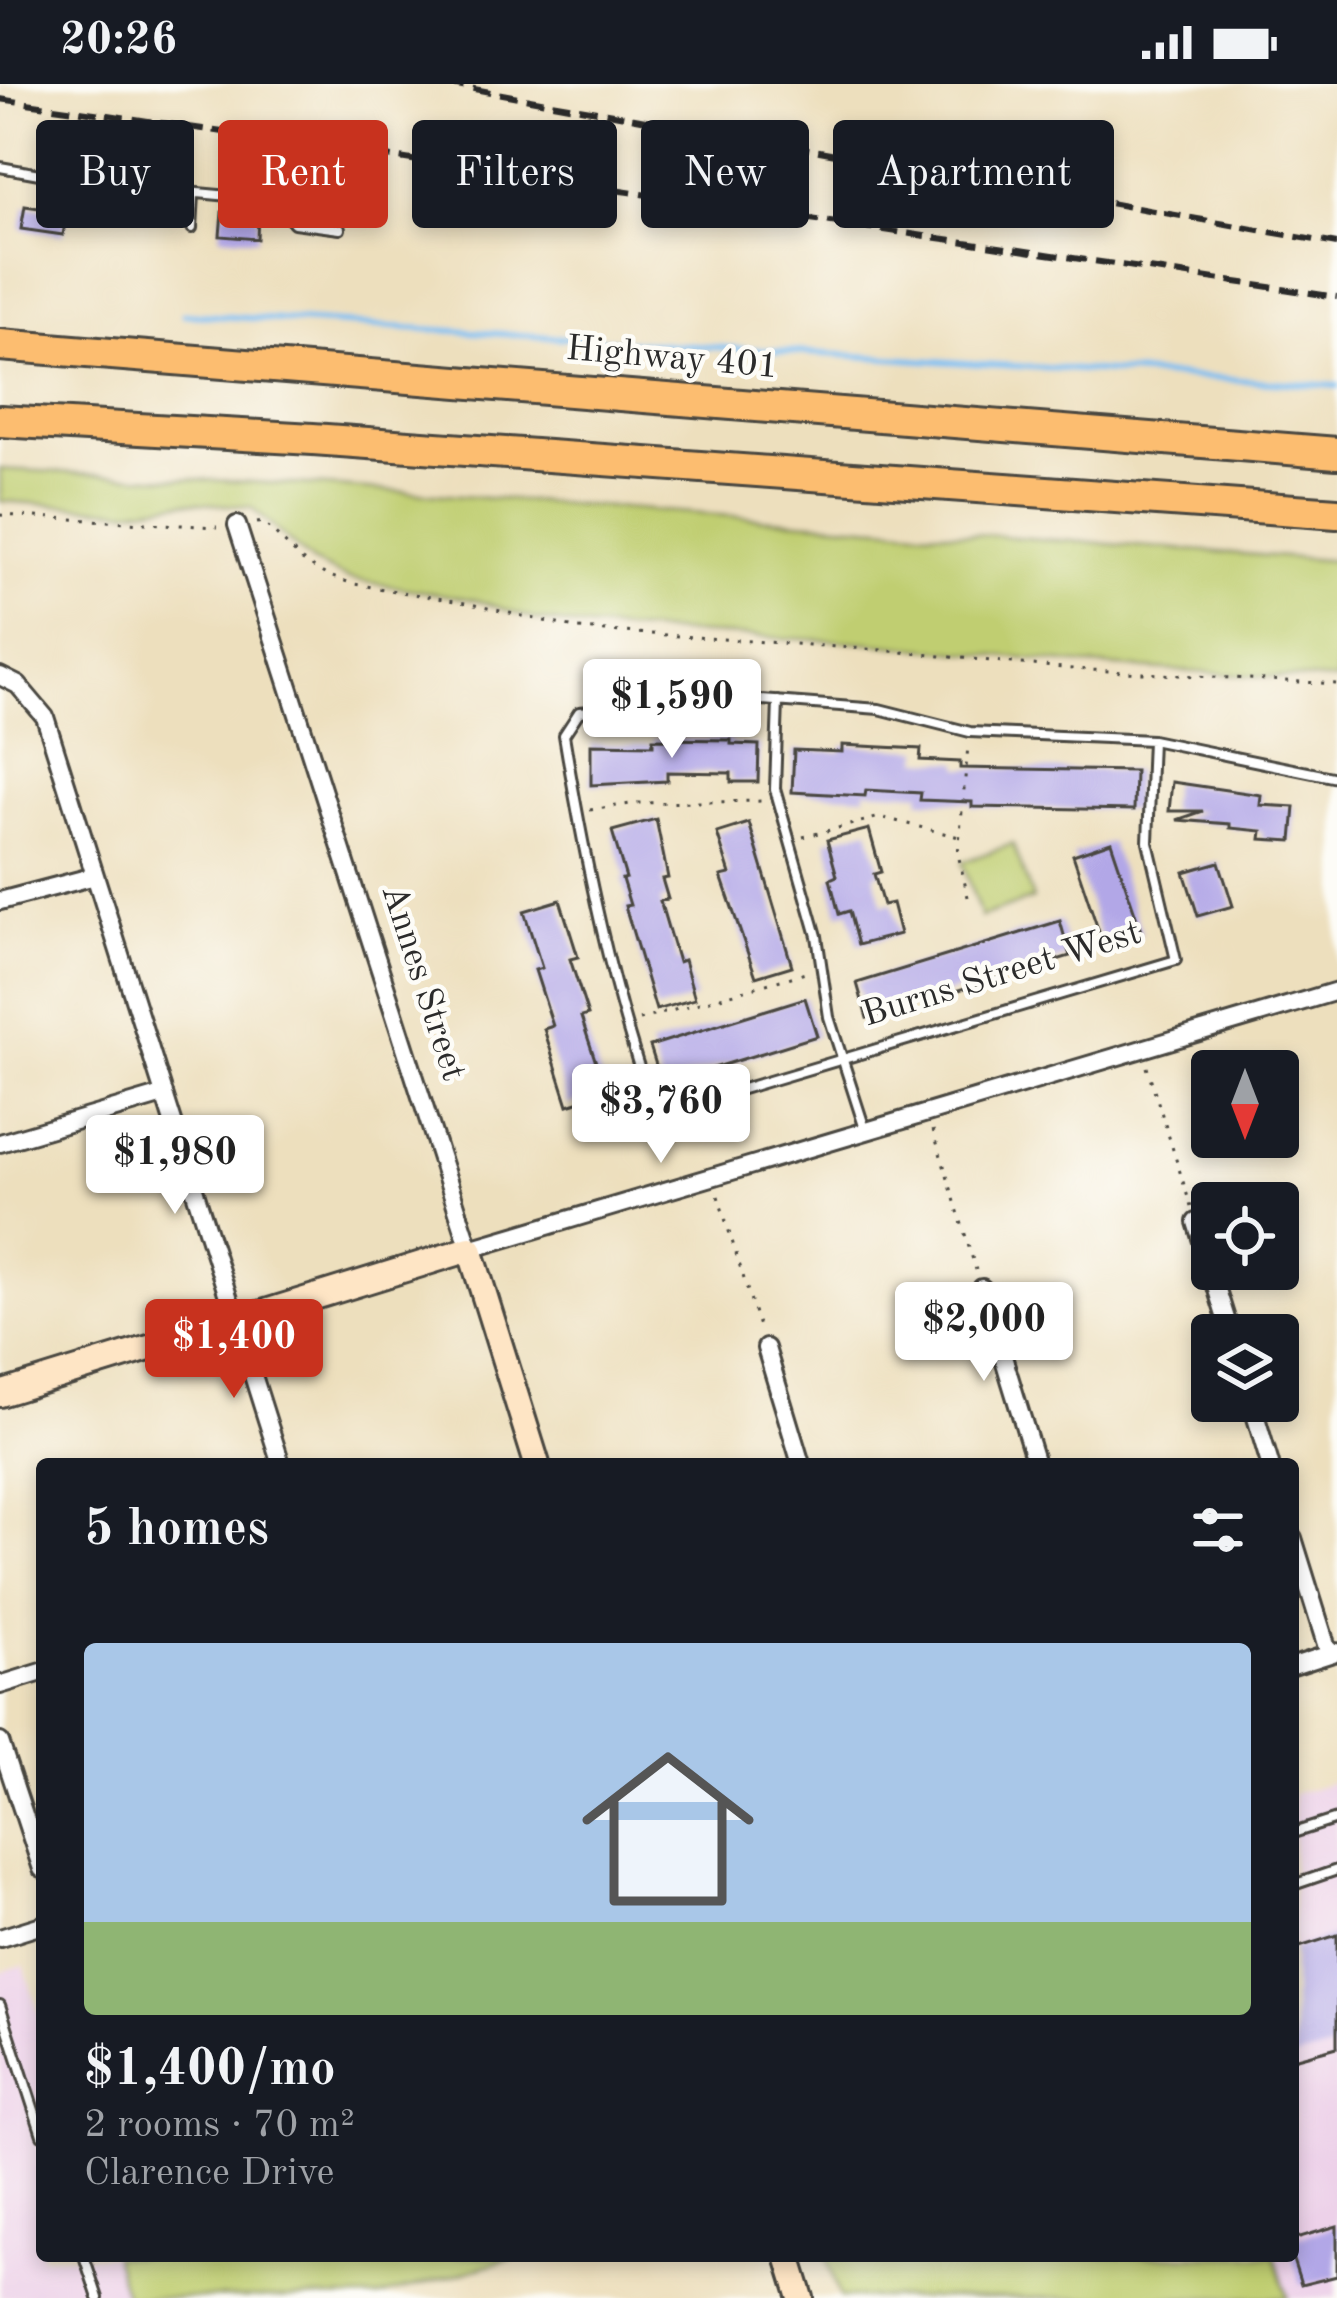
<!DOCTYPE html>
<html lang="en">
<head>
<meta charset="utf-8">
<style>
	:root { --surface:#171b24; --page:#242831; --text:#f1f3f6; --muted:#9ea1a6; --accent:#c8321e }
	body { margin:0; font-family:"Old Standard TT",serif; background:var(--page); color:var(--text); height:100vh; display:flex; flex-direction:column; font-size:45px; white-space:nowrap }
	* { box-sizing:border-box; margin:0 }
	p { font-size:39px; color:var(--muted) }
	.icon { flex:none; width:66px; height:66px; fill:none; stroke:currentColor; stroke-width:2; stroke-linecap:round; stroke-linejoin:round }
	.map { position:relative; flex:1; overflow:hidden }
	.sheet { position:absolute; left:36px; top:1374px; width:1263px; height:804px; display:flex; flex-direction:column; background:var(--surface); border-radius:12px; box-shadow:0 6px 18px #0003 }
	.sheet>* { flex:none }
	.banner { position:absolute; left:36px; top:36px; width:1266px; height:108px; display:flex; gap:24px }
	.needle { width:78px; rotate:180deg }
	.controls { position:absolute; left:1191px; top:966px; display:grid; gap:24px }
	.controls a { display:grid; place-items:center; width:108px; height:108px; border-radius:12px; background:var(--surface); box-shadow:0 6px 18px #0003; font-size:60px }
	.price { position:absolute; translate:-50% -102px; padding:0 27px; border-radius:12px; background:#fff; color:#222; font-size:39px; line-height:78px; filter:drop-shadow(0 3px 6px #0008) }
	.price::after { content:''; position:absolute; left:50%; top:72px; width:36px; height:27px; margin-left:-18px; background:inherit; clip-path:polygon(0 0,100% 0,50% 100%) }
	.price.on { background:var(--accent); color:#fff }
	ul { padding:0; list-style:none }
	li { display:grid; align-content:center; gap:24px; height:636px; padding:0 48px }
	li span { display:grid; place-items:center; height:372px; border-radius:12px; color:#555 }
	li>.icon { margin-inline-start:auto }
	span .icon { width:216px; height:216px; fill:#fffc; stroke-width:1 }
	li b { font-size:51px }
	h2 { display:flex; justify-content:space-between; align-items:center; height:144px; padding:0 48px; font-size:51px }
	.chip { padding:0 42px; border-radius:12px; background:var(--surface); box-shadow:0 6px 18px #0003; font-size:42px; line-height:108px }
	.chip.on { background:var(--accent); color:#fff }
	.status { display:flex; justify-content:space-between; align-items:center; height:84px; padding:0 60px; background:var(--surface); direction:ltr }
	.status svg { height:33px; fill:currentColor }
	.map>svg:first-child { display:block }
	.built { fill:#edd1e9 }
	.green { fill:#c0ce71; stroke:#767c4e; stroke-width:3 }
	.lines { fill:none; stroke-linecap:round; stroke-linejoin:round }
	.stream { stroke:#7bbef1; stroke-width:6 }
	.building { fill:#b2a7e7 }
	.lane-casing { stroke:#484641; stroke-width:14 }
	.street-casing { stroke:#484641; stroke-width:22 }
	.secondary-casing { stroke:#484641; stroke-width:30 }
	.highway-casing { stroke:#484641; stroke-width:36 }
	.path { stroke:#484641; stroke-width:3; stroke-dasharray:3 9; stroke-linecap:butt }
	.lane { stroke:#fff; stroke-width:8 }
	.street { stroke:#fff; stroke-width:16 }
	.secondary { stroke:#fee5c5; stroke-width:24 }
	.highway { stroke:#fcbd6f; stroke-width:30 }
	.rail { stroke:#2b2b2b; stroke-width:6; stroke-dasharray:18 9; stroke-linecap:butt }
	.labels { text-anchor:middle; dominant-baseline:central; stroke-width:9; stroke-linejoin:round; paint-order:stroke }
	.street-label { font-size:36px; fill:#2b2b2b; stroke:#fdfcf7 }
</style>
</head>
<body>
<div class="status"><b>20:26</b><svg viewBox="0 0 49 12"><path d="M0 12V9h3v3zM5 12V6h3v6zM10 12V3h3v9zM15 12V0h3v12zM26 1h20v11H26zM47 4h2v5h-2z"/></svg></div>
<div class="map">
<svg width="1337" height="2214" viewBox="0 0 1337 2214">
	<rect width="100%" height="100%" fill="#fdfcf7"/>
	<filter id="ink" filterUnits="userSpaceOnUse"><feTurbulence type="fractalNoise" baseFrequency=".00833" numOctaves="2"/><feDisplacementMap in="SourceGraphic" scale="24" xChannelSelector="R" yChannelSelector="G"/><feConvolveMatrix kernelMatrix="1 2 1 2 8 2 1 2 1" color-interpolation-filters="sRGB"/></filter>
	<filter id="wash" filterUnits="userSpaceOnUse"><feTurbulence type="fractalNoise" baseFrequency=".004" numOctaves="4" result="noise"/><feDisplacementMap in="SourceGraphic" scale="48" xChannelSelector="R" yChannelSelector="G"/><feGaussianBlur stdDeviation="2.7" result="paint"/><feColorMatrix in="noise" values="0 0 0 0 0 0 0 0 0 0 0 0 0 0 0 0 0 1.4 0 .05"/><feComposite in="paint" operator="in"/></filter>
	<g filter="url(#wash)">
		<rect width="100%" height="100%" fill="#eddfbd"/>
		<path class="built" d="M1337,1697V2214H1288L1275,2172H1293V1710Z
			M24,1881L42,1939V2172H113L126,2214H0V1888Z"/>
		<path class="green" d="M0,385L325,402L1337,477V597L1085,581L860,558L587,544L533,535L476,516L348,495L312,478L251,423L186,418L127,426L0,417Z
			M1013,760L1033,815L981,833L962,778Z
			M113,2172H519L376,2214H126Z
			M826,2172H1275L1288,2214H840Z"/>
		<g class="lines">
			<path class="stream" d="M184,230L1337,302"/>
		</g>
		<g id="blocks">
			<path class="building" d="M25,122L67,128L63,151L21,145Z
				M222,128L258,130L257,155L220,152Z
				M653,655L731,656V660L759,661L758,698H731V689L667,688V697L591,701V660L653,661Z
				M842,661L921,665L920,676L960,678V684L1135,687L1134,726L972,723V718L920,716L921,709L866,706L865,712L792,708L794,666L842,668Z
				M1172,698L1261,711L1260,721L1295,723L1292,757L1261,755L1262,747L1230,744V740L1177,736L1203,727H1169Z
				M656,735L668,794L662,795L668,815L660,817L678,878L684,876L695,915L656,926L625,822L630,821L622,795L626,794L612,747Z
				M749,739L792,882L756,893L721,792L730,790L717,749Z
				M869,745L881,788L874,790L883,821L892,819L900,850L858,861L849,827L839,830L830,795L837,792L827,756Z
				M1111,758L1142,850L1104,863L1073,771Z
				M1219,778L1233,822L1198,832L1184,788Z
				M560,816L578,873L570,875L588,931L581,933L606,1009L568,1021L544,945L553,942L535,886L542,884L524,827Z
				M1060,837L1070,872L867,934L857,899Z
				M805,914L817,952L662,1000L650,962Z
				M1337,1851V1963L1293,1975V1865Z
				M1337,2142V2192L1301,2201L1293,2176V2155Z"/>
		</g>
	</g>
	<g filter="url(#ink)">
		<use href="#blocks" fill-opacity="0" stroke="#484641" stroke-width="3"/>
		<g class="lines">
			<g class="lane-casing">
				<path id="lane" d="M0,83L90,99L262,115L276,120L294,139L340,145
					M192,144L194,110
					M778,617L775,705L817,852L829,933L865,1045
					M1152,656L1148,758L1176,876L655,1031C612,909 585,779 564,651L579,628L735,614L879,625L970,648L1152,656L1337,694
					M1293,1749L1337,1735
					M1293,1801L1337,1786
					M0,1921L42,2051
					M84,2172L98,2214"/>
			</g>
			<g class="street-casing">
				<path id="street" d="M237,441L470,1165L1337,907
					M0,592L18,601L45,633L281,1380
					M0,817L95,792
					M0,1059L163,1011
					M1196,1138L1231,1251
					M982,1204L1036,1380
					M766,1264L801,1380
					M1251,1317L1270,1380
					M1293,1454L1329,1570
					M1293,1582L1336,1568
					M0,1601L42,1588
					M0,1658L42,1785
					M0,1854L42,1841"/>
			</g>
			<g class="secondary-casing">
				<path id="secondary" d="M0,1310L470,1165L537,1380
					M788,2172L801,2214"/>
			</g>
			<g class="highway-casing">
				<path id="highway" d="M0,261L1337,369
					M0,337L313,355L1337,429"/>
			</g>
			<path class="path" d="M0,431L217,443
				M257,439L263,438L302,476L326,491L354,500L466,519L579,545L881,566L1073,585L1337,600
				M590,726L637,719L766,717
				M803,753L880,733L959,753
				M968,813L958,770L968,662
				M639,936L809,888
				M1147,983L1191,1123
				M933,1046L976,1186
				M718,1112L760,1246"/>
			<use href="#lane" class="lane"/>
			<use href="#street" class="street"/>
			<use href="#secondary" class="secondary"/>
			<use href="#highway" class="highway"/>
			<path class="rail" d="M446,0L1337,160
				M0,15L1337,213"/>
		</g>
	</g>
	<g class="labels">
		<g class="street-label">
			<text transform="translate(672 275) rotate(5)">Highway 401</text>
			<text transform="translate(1002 891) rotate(-17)">Burns Street West</text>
			<text transform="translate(422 899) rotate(72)">Annes Street</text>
		</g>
	</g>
</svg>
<div class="controls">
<a><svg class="needle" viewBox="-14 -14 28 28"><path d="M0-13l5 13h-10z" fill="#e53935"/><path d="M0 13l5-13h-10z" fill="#9ea1a6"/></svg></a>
<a><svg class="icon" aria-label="locate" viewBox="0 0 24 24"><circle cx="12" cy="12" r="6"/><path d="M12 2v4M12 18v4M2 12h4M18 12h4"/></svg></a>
<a><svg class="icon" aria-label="layers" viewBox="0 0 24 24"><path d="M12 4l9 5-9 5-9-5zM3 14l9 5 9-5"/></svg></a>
</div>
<b class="price" style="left:672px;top:677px">$1,590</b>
<b class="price" style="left:661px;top:1082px">$3,760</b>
<b class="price" style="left:175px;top:1133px">$1,980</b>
<b class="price" style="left:984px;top:1300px">$2,000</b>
<b class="price on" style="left:234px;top:1317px">$1,400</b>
<div class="banner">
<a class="chip">Buy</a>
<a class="chip on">Rent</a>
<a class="chip">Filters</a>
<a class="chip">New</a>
<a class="chip">Apartment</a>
</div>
<section class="sheet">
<h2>5 homes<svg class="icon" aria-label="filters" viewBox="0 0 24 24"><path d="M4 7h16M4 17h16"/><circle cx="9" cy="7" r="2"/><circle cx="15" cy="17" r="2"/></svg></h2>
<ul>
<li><span style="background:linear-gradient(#a9c7e8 75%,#8fb573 0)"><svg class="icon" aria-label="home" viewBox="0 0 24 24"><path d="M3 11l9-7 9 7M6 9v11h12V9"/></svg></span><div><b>$1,400/mo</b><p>2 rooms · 70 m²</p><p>Clarence Drive</p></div></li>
</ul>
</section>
</div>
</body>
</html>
